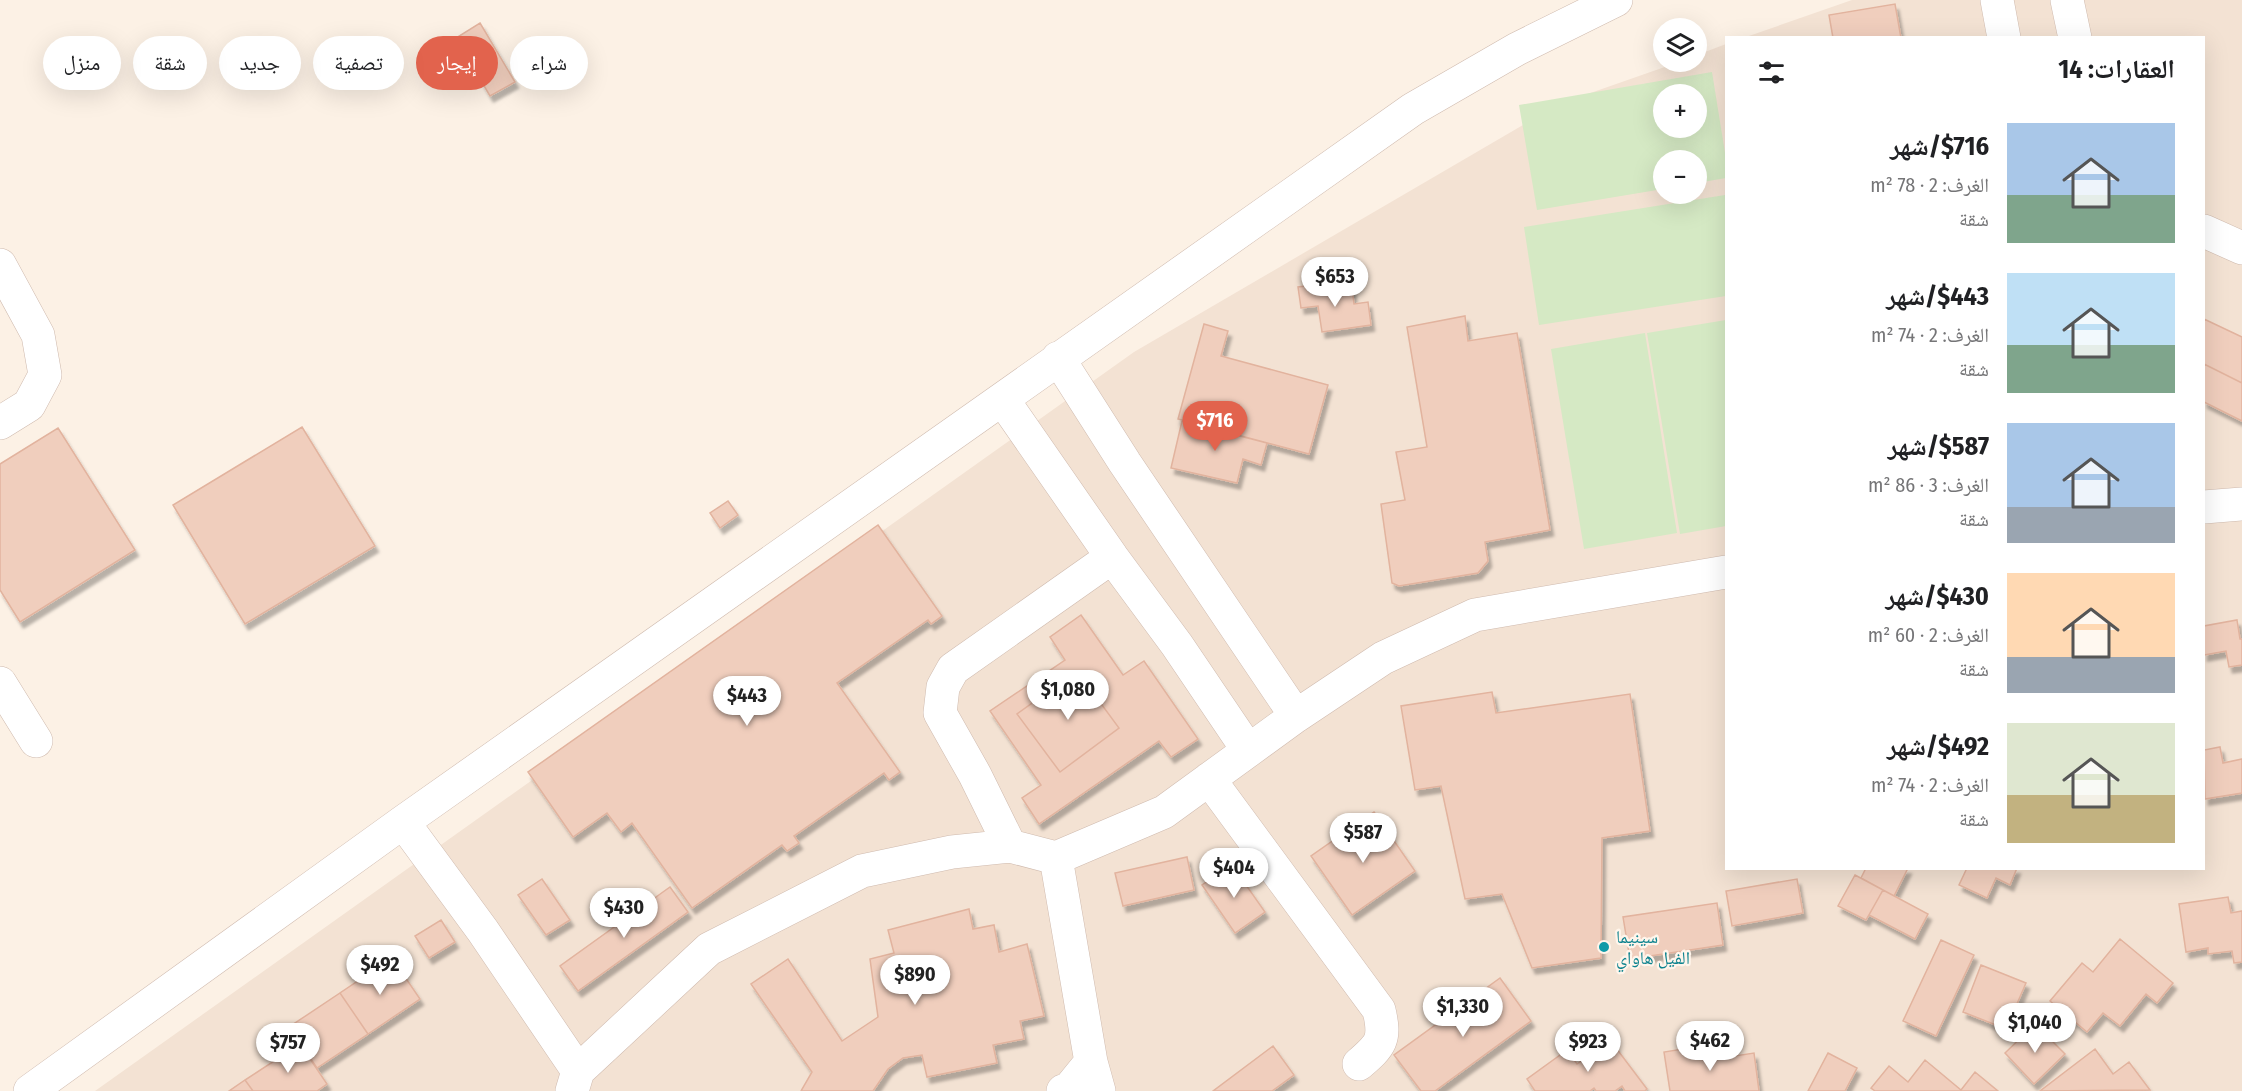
<!DOCTYPE html>
<html lang="ar">
<head>
<meta charset="utf-8">
<style>
	:root { --surface:#fff; --page:#f6f6f6; --text:#202124; --muted:#757577; --accent:#e2634d }
	body { margin:0; font-family:"Fira Sans Condensed","Noto Naskh Arabic",sans-serif; background:var(--page); color:var(--text); direction:rtl; height:100vh; display:flex; flex-direction:column; font-size:22px; white-space:nowrap }
	* { box-sizing:border-box; margin:0 }
	p { font-size:20px; color:var(--muted) }
	.icon { flex:none; width:33px; height:33px; fill:none; stroke:currentColor; stroke-width:2; stroke-linecap:round; stroke-linejoin:round }
	.map { position:relative; flex:1; overflow:hidden; direction:ltr }
	.sheet { position:absolute; left:1725px; top:36px; width:480px; height:834px; display:flex; flex-direction:column; background:var(--surface); border-radius:0px; box-shadow:0 6px 24px #0002; direction:rtl }
	.sheet>* { flex:none }
	.banner { position:absolute; left:18px; top:36px; width:570px; height:54px; direction:rtl; display:flex; gap:12px }
	.buttons { position:absolute; left:1653px; top:18px; display:grid; gap:12px }
	.buttons a { display:grid; place-items:center; width:54px; height:54px; border-radius:50%; background:var(--surface); box-shadow:0 6px 24px #0002; font-size:30px }
	.price { position:absolute; translate:-50% -51px; padding:0 14px; border-radius:21px; background:#fff; color:#222; font-size:20px; line-height:39px; filter:drop-shadow(0 2px 3px #0008) }
	.price::after { content:''; position:absolute; left:50%; top:36px; width:18px; height:14px; margin-left:-9px; background:inherit; clip-path:polygon(0 0,100% 0,50% 100%) }
	.price.on { background:var(--accent); color:#fff }
	ul { padding:0; list-style:none }
	li { display:flex; align-items:center; gap:18px; height:150px; padding:0 30px }
	li span { display:grid; place-items:center; flex:none; width:168px; height:120px; border-radius:0px; color:#555 }
	li>.icon { margin-inline-start:auto }
	span .icon { width:72px; height:72px; fill:#fffc; stroke-width:1 }
	li b { font-size:26px }
	h2 { display:flex; justify-content:space-between; align-items:center; height:72px; padding:0 30px; font-size:26px }
	.tag { padding:0 21px; border-radius:27px; background:var(--surface); box-shadow:0 6px 24px #0002; font-size:21px; line-height:54px }
	.tag.on { background:var(--accent); color:#fff }
	.map>svg:first-child { display:block }
	.residential { fill:#f3e2d3; fill-rule:evenodd }
	.green { fill:#d5e9c4; fill-rule:evenodd }
	.building { fill:#f0cebd; stroke:#e2b39e; stroke-width:1.5; filter:url(#shadow) }
	.lines { fill:none; stroke-linecap:round; stroke-linejoin:round }
	.street-casing { stroke:#cfbaae; stroke-width:34 }
	.street { stroke:#fff; stroke-width:33 }
	.culture-dot { fill:#0f9aa8; stroke:#fff5eb; stroke-width:2 }
	.labels { text-anchor:middle; dominant-baseline:central; stroke-width:4.5; stroke-linejoin:round; paint-order:stroke }
	.culture-label { font-size:18px; fill:#0d838f; stroke:#fff5eb; text-anchor:start }
</style>
</head>
<body>
<div class="map">
<svg width="2242" height="1091" viewBox="0 0 2242 1091">
	<defs>
		<filter id="shadow"><feDropShadow dx="3.5" dy="6" stdDeviation="1.5" flood-color="#0004"/></filter>
	</defs>
	<rect width="100%" height="100%" fill="#fcf1e5"/>
	<path class="residential" d="M1852,0H2242V1091H95L1134,352L1559,104L1679,62H1696L1697,55L1726,44V868H2204V38L1746,37ZM1664,94H1696V128H1664ZM1664,160H1696V194H1664Z"/>
	<path class="green" d="M1712,72L1726,159V178L1697,183L1696,160H1664L1663,189L1537,210L1519,105ZM1696,94V128H1664V94Z
		M1725,195L1726,296L1539,325L1524,227Z
		M1726,320V526L1680,534L1647,333Z
		M1645,333L1677,533L1584,549L1551,349Z"/>
	<path class="building" d="M1895,4L1901,38H1833L1829,15Z
		M480,23L515,82L490,96L456,38Z
		M1322,284L1323,292L1352,288L1354,304L1368,302L1371,325L1322,332L1318,306L1301,308L1298,287Z
		M1465,316L1468,341L1517,333L1550,530L1485,542L1488,561L1478,573L1399,586L1392,583L1381,504L1405,500L1396,452L1427,447L1407,327Z
		M2204,319L2242,337V383L2204,364Z
		M1204,324L1228,331L1221,356L1328,385L1309,454L1178,419Z
		M2204,364L2242,383V421L2204,402Z
		M1182,421L1267,443L1261,465L1243,459L1237,483L1171,468Z
		M302,427L375,546L245,624L173,505Z
		M58,428L135,550L20,622L0,590V464Z
		M728,501L738,515L720,528L710,513Z
		M878,525L942,616L931,624L928,620L837,683L900,772L889,780L884,773L794,836L799,843L787,851L782,845L692,908L632,823L621,832L607,813L573,837L528,772Z
		M1081,615L1123,675L1144,661L1198,739L1171,757L1159,741L1039,824L1022,798L1041,785L990,711L1065,660L1050,637Z
		M2237,620L2240,639H2242V665L2229,667L2226,651L2204,655V626Z
		M1077,671L1119,728L1060,772L1017,714Z
		M1492,692L1496,713L1630,694L1650,831L1602,838L1601,958L1532,968L1502,894L1465,899L1441,786L1415,790L1401,706Z
		M2220,747L2223,763L2242,759V793L2205,799L2204,750Z
		M1374,812L1415,871L1352,915L1311,856Z
		M1187,857L1194,890L1123,906L1115,873Z
		M1232,865L1265,912L1235,933L1202,885Z
		M1866,868H1908L1894,896L1861,878Z
		M1967,868H2017L2010,885L1996,878L1987,898L1959,885Z
		M1855,875L1883,890L1866,920L1838,906Z
		M542,879L570,920L546,935L518,895Z
		M1797,879L1803,913L1732,926L1726,891Z
		M670,887L688,912L578,991L560,966Z
		M1883,890L1928,914L1915,939L1869,915Z
		M2228,897L2231,913L2242,911V962L2234,963L2232,951L2208,954V948L2186,952L2179,904Z
		M1717,903L1723,945L1630,959L1623,917Z
		M969,909L973,929L994,925L999,952L1027,944L1044,1016L1020,1021L1024,1039L993,1045L997,1063L927,1077L922,1055L903,1058L888,1069L873,1091H801L812,1072L751,984L788,959L842,1041L878,1017L870,959L894,953L888,930Z
		M441,920L455,942L429,958L415,936Z
		M2120,939L2173,983L2157,1003L2146,994L2120,1026L2103,1013L2087,1032L2050,1001L2082,963L2093,972Z
		M1941,940L1974,955L1936,1036L1903,1021Z
		M392,958L420,999L368,1034L340,993Z
		M1981,965L2026,983L2006,1029L1963,1012Z
		M1500,978L1531,1021L1435,1091H1421L1394,1055Z
		M340,993L368,1034L317,1068L289,1027Z
		M2035,1024L2065,1054L2034,1084L2005,1053Z
		M1610,1040L1647,1089L1645,1091H1625L1622,1086L1615,1091H1596L1594,1088L1590,1091H1535L1527,1079L1567,1050L1577,1064Z
		M300,1044L327,1084L317,1091H253L245,1080Z
		M1707,1045L1709,1060L1754,1053L1759,1091H1670L1664,1052Z
		M1273,1046L1294,1075L1272,1091H1213Z
		M2095,1049L2113,1074L2129,1062L2150,1090L2040,1091Z
		M1828,1053L1857,1068L1845,1091H1808Z
		M1925,1060L1961,1090L1975,1072L1998,1091H1875L1871,1088L1889,1066L1908,1082Z
		M245,1080L253,1091H229Z"/>
	<g class="lines">
		<g class="street-casing">
			<path id="street" d="M1997,0L2004,38
				M2067,0L2075,38
				M2204,231L2242,248
				M0,265L38,335L45,375L29,405L0,423
				M1058,358L1125,463L1296,716
				M1003,400L1112,557L1177,645L1248,750
				M2204,507L2242,504
				M0,683L36,741
				M1209,779L1379,1010C1386,1040 1381,1045 1359,1064
				M403,822L483,931L578,1071L572,1091
				M1010,846L975,775L940,713L943,687L953,669L1112,557
				M1056,858L1091,1062L1099,1091
				M578,1071L709,949L862,871L952,852L1010,846L1056,858L1164,812L1296,716L1383,658L1475,615L1726,572
				M30,1091L403,822L1413,109L1517,49L1616,0
				M1063,1091L1069,1089L1091,1062"/>
		</g>
		<use href="#street" class="street"/>
	</g>
	<circle class="culture-dot" cx="1604" cy="947" r="6"/>
	<g class="labels">
		<g class="culture-label">
			<text x="1616" y="937">سينيما<tspan x="1616" dy="21">الفيل هاواي</tspan></text>
		</g>
	</g>
</svg>
<div class="buttons">
<a><svg class="icon" aria-label="layers" viewBox="0 0 24 24"><path d="M12 4l9 5-9 5-9-5zM3 14l9 5 9-5"/></svg></a>
<a>+</a>
<a>−</a>
</div>
<b class="price" style="left:1335px;top:308px">$653</b>
<b class="price on" style="left:1215px;top:452px">$716</b>
<b class="price" style="left:1068px;top:721px">$1,080</b>
<b class="price" style="left:747px;top:727px">$443</b>
<b class="price" style="left:1363px;top:864px">$587</b>
<b class="price" style="left:1234px;top:899px">$404</b>
<b class="price" style="left:624px;top:939px">$430</b>
<b class="price" style="left:380px;top:996px">$492</b>
<b class="price" style="left:915px;top:1006px">$890</b>
<b class="price" style="left:1463px;top:1038px">$1,330</b>
<b class="price" style="left:2035px;top:1054px">$1,040</b>
<b class="price" style="left:1710px;top:1072px">$462</b>
<b class="price" style="left:1588px;top:1073px">$923</b>
<b class="price" style="left:288px;top:1074px">$757</b>
<div class="banner">
<a class="tag">شراء</a>
<a class="tag on">إيجار</a>
<a class="tag">تصفية</a>
<a class="tag">جديد</a>
<a class="tag">شقة</a>
<a class="tag">منزل</a>
</div>
<section class="sheet">
<h2>العقارات: 14<svg class="icon" aria-label="filters" viewBox="0 0 24 24"><path d="M4 7h16M4 17h16"/><circle cx="9" cy="7" r="2"/><circle cx="15" cy="17" r="2"/></svg></h2>
<ul>
<li><span style="background:linear-gradient(#a9c7e8 60%,#7fa58c 0)"><svg class="icon" aria-label="home" viewBox="0 0 24 24"><path d="M3 11l9-7 9 7M6 9v11h12V9"/></svg></span><div><b>$716/شهر</b><p>الغرف: 2 · 78 m²</p><p>شقة</p></div></li>
<li><span style="background:linear-gradient(#bfe0f5 60%,#7fa58c 0)"><svg class="icon" aria-label="home" viewBox="0 0 24 24"><path d="M3 11l9-7 9 7M6 9v11h12V9"/></svg></span><div><b>$443/شهر</b><p>الغرف: 2 · 74 m²</p><p>شقة</p></div></li>
<li><span style="background:linear-gradient(#a9c7e8 70%,#9aa5b1 0)"><svg class="icon" aria-label="home" viewBox="0 0 24 24"><path d="M3 11l9-7 9 7M6 9v11h12V9"/></svg></span><div><b>$587/شهر</b><p>الغرف: 3 · 86 m²</p><p>شقة</p></div></li>
<li><span style="background:linear-gradient(#ffd9b3 70%,#9aa5b1 0)"><svg class="icon" aria-label="home" viewBox="0 0 24 24"><path d="M3 11l9-7 9 7M6 9v11h12V9"/></svg></span><div><b>$430/شهر</b><p>الغرف: 2 · 60 m²</p><p>شقة</p></div></li>
<li><span style="background:linear-gradient(#dfe7d0 60%,#c2b280 0)"><svg class="icon" aria-label="home" viewBox="0 0 24 24"><path d="M3 11l9-7 9 7M6 9v11h12V9"/></svg></span><div><b>$492/شهر</b><p>الغرف: 2 · 74 m²</p><p>شقة</p></div></li>
</ul>
</section>
</div>
</body>
</html>
